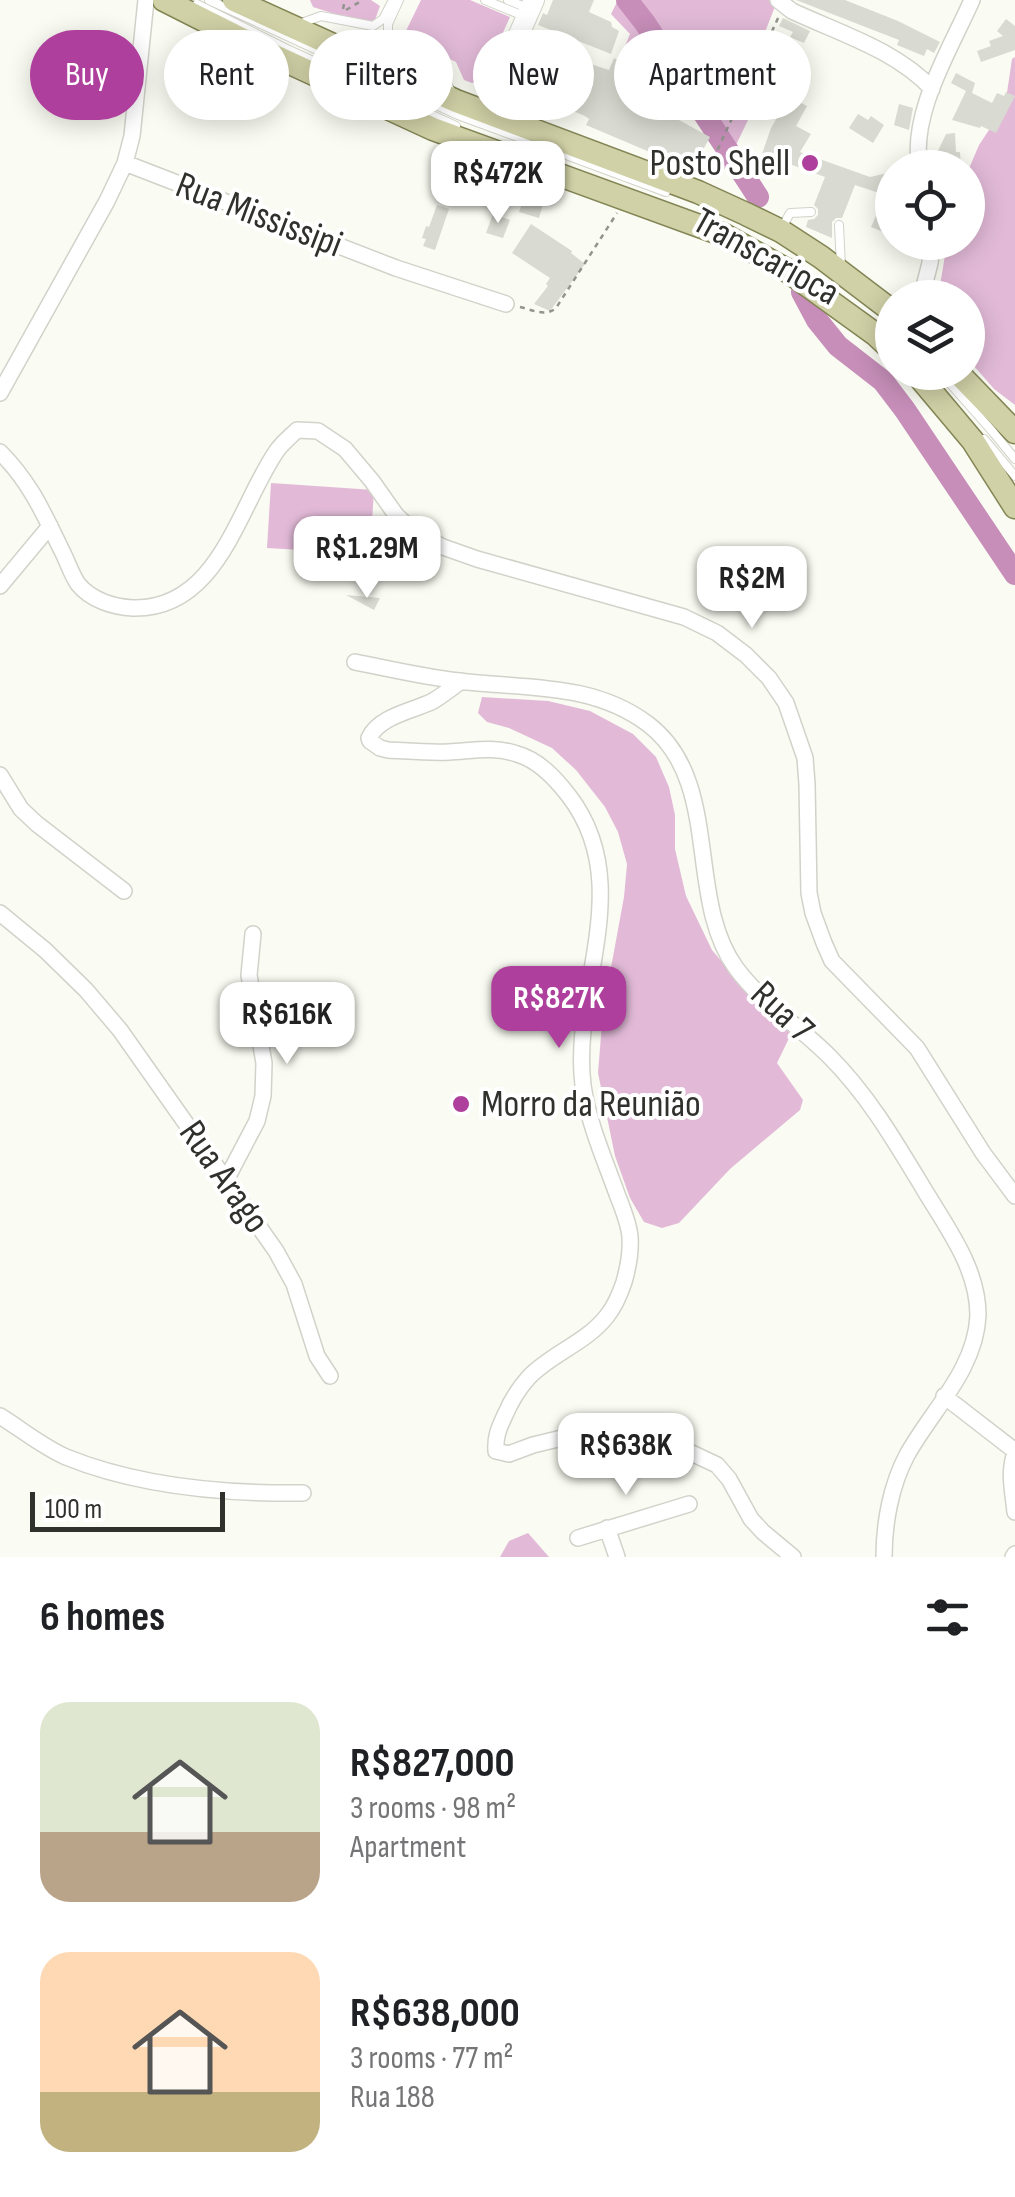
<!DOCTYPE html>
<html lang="en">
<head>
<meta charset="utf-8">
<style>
	:root { --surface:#fff; --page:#f6f6f6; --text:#202124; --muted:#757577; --accent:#ae3f9c }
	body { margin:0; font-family:"Sofia Sans Condensed",sans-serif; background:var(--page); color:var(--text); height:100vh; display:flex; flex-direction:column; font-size:38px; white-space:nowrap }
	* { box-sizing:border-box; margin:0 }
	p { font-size:32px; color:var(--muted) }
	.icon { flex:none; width:55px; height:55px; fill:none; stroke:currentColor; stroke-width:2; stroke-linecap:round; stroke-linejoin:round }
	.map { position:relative; height:1557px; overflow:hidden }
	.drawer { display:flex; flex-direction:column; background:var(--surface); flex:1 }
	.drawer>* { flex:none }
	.hud { position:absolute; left:30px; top:30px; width:955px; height:90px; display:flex; gap:20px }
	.fabs { position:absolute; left:875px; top:150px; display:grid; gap:20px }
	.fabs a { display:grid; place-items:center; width:110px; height:110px; border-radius:50%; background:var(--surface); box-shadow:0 5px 25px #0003; font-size:50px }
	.scale { position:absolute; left:30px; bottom:25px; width:195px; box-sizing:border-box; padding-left:10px; border:5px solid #30312d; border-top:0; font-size:28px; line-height:35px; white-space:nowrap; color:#30312d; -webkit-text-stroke:8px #fff; paint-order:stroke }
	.price { position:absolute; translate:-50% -85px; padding:0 22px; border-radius:20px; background:#fff; color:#222; font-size:32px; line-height:65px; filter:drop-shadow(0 2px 5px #0008) }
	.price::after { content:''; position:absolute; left:50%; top:60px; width:30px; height:22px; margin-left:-15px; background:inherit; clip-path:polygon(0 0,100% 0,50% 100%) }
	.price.current { background:var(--accent); color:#fff }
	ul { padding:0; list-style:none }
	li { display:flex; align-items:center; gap:30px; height:250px; padding:0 40px }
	li span { display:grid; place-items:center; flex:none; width:280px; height:200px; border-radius:30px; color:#555 }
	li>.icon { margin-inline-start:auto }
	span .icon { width:120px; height:120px; fill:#fffc; stroke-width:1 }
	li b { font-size:42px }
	h2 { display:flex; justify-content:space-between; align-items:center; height:120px; padding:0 40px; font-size:42px }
	.tag { padding:0 35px; border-radius:45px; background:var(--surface); box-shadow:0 5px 25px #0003; font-size:35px; line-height:90px }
	.tag.current { background:var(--accent); color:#fff }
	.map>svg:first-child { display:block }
	.green { fill:#e2bad8 }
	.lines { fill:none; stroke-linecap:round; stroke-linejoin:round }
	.river { stroke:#c68eb9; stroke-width:22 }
	.building { fill:#d9dad1 }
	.lane-casing { stroke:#d2d2ca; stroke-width:10 }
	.street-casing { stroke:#d2d2ca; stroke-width:18 }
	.secondary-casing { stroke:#d2d2ca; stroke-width:22 }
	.primary-casing { stroke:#838555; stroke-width:25 }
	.path { stroke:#93948e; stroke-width:2.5; stroke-dasharray:5 5; stroke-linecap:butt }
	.lane { stroke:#fff; stroke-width:8 }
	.street { stroke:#fff; stroke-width:15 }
	.secondary { stroke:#fff; stroke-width:20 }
	.primary { stroke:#d0d1a6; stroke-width:22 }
	.poi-dot { fill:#ae3f9c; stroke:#fff; stroke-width:4 }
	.labels { text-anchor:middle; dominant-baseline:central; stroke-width:8; stroke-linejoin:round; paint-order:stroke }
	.poi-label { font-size:38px; fill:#30312d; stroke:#fff; text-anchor:end }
	.street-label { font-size:38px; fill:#30312d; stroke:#fff }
</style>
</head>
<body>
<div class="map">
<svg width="1015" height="1557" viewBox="0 0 1015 1557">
	<rect width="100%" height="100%" fill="#fafbf2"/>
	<path class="green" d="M310,0H371L380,6L375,20L363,23L313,7Z
		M421,0H470L510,17L481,81L472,83L464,80L456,62L403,37Z
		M618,0H773L776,4L740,96L748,120L724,170L713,159L718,147L704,126L667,102L644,73L622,54L630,34L611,14Z
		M1015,57V405L994,389L968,359V298H938L947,243L968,242V171L979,145L1005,106L1012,59Z
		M271,483L374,490L370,554L267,548Z
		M482,697L548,701L590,711L633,734L656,757L669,787L675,815V849L686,896L712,950L750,995L792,1032L777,1063L803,1100L800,1110L730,1169L679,1223L662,1228L644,1222L630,1198L615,1156L598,1073L603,1011L624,897L627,864L618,832L605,807L576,770L552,748L509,728L487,722L478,713Z
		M528,1533L549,1557H500L509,1541Z"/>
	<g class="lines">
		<path class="river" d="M627,0L645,23L758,197
			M802,292L817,320L838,346L883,381L905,410L1015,574"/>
	</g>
	<path class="building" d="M553,0H594L589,12L611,22L612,27L619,31L611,54L538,25L543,13L547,15Z
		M796,0H845L898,21L940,42L934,53L927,49L924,56L897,45L899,40Z
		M783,18L810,31L804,43L790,37L793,32L779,26Z
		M1006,19L1015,26V50L981,62L977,51L991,46L989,41L1003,36L997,31Z
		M530,44L609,70L614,58L657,84L666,106L681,116L679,120L710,137L692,170L586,125L589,119L585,116L547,100L541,117L517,108L523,87L519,86L521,79L515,77Z
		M776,60L795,67L784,94L807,106L796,126L811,134L800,152L870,177L892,172V207L883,232L871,227L885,195L855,185L842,218H836L832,222V238L806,227L808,220L814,219L818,215V209L814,205L825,177L762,154L771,128L783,107L763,98L770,84L766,82Z
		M956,73L975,83L972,93L992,103L997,93L1004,96L1006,92L1015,96L996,133L981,126L980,128L952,120L966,91L951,83Z
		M899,104L913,108L909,130L894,125Z
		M858,114L868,120L871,116L884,125L873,143L849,128Z
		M955,133L956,152H960L961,168H942V157H935L946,134Z
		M468,158L492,167L489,176L503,181L496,200L469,191L467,197L455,193Z
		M527,179L548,187L539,218L519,212L529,184L526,183Z
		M437,205L449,209L435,250L423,246L426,239L422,238L426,226L429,227Z
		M493,214L510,220L503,238L486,233Z
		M531,224L572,251L571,253L585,264L550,311L534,304L548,286L546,284L550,278L512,253Z
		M346,595L380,598L374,610Z"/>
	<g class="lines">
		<g class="lane-casing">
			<path id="lane" d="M209,0L458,115L666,192
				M399,0L388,24V33L395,42L437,64L452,93
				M485,0L526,17
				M508,0L527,8
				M197,4L289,50L456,126
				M299,24L321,16L373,26L383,19L393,0
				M839,225L841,267
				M781,230L790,213L811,212
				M940,372L993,432L1015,459
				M984,439L1015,476"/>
		</g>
		<g class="street-casing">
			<path id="street" d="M778,0L792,11C839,33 896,50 932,89
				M125,163L396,268L506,304
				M920,168C909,115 951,48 972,0
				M921,298L930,263L932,242
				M0,393L107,201L125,163L132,136L146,0
				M0,452C30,482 43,512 61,549C67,560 71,574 78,584C91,600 113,607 133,608C218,610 238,508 276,452C281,444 290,437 297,430L318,431L345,449L372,481L396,515L415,533L443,547L477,559L684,617L717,633L746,655L769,678L786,703L805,758L807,784L809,893L813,913L824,943L832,961L917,1048L983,1153L1015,1196
				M0,586L50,526
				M355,662C390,669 424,677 459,681C525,689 592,682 648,724C723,781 685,898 736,968C761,1002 799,1026 829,1056C869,1096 896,1143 925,1191C948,1229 978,1269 978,1315C976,1369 932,1410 907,1455C891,1485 884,1523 884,1557
				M461,681C452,688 443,695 433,701C413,711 379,716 369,738L370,741L380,748L388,750C408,751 429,753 449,752C472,751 494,746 517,754C539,760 556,779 569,796C637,885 571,988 583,1085C588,1122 604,1158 617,1194C622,1207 629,1223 630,1237C631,1252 628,1268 624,1282C620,1294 615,1306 607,1316C586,1343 552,1353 529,1377C519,1388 511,1401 505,1415C499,1428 495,1436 496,1451L509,1454L533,1445L562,1438L607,1434L643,1438L683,1449L717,1465L729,1479L751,1519L763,1532L793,1557
				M0,775L21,809L37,824L124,891
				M0,913L45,950L86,990L120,1030L276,1251L294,1284L317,1356L330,1376
				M225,1182L257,1121L263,1096L264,1063L249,975L253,934
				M944,1396L1015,1451
				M0,1416C21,1429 43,1447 66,1457C140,1487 224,1494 303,1493
				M1015,1453C1008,1472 1013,1492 1015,1512
				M607,1528L617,1557
				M578,1538L689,1504
				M1013,1557L1015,1554"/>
		</g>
		<g class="secondary-casing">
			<path id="secondary" d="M503,119L495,97L496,87L534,0"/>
		</g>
		<g class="primary-casing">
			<path id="primary" d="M164,0L279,58L433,129L724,235L785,269L875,334L892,350
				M234,0L456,101L698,192L746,214L781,231L821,257L892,311
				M915,372L973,441L1015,507
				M957,372L1015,432"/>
		</g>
		<path class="path" d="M343,9L345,0
			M346,10L363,0
			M705,177L779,16
			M520,307C532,310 546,317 556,308L617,213"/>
		<use href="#lane" class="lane"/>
		<use href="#street" class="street"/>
		<use href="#secondary" class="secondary"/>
		<use href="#primary" class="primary"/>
	</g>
	<g class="poi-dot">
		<circle cx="810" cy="163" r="10"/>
		<circle cx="461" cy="1104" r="10"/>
	</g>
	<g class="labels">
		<g class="poi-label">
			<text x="790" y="163">Posto Shell</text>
			<text x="481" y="1104" text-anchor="start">Morro da Reunião</text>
		</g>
		<g class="street-label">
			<text transform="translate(259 215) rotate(21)">Rua Mississipi</text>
			<text transform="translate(766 257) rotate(29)">Transcarioca</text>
			<text transform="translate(782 1012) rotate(43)">Rua 7</text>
			<text transform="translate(224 1177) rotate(55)">Rua Arago</text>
		</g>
	</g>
</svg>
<div class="fabs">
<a><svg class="icon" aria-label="locate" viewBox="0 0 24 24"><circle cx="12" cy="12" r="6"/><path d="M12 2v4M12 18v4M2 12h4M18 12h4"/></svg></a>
<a><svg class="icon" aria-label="layers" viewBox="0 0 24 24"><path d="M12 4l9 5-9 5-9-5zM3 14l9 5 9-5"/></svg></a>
</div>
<div class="scale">100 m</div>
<b class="price" style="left:498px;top:226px">R$472K</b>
<b class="price" style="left:367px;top:601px">R$1.29M</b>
<b class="price" style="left:752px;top:631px">R$2M</b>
<b class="price current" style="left:559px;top:1051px">R$827K</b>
<b class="price" style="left:287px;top:1067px">R$616K</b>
<b class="price" style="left:626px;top:1498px">R$638K</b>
<div class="hud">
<a class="tag current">Buy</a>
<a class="tag">Rent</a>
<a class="tag">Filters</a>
<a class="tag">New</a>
<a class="tag">Apartment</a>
</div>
</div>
<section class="drawer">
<h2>6 homes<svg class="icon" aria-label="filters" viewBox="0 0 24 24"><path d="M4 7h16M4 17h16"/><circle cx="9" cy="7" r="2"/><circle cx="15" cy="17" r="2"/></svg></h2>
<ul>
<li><span style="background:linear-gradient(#dfe7d0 65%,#b9a48a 0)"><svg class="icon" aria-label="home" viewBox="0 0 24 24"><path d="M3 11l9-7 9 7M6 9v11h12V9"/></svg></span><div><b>R$827,000</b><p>3 rooms · 98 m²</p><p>Apartment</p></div></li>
<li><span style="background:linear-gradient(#ffd9b3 70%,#c2b280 0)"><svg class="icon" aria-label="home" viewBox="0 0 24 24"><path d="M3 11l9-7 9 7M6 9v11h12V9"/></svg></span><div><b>R$638,000</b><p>3 rooms · 77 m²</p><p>Rua 188</p></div></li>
</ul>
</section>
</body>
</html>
